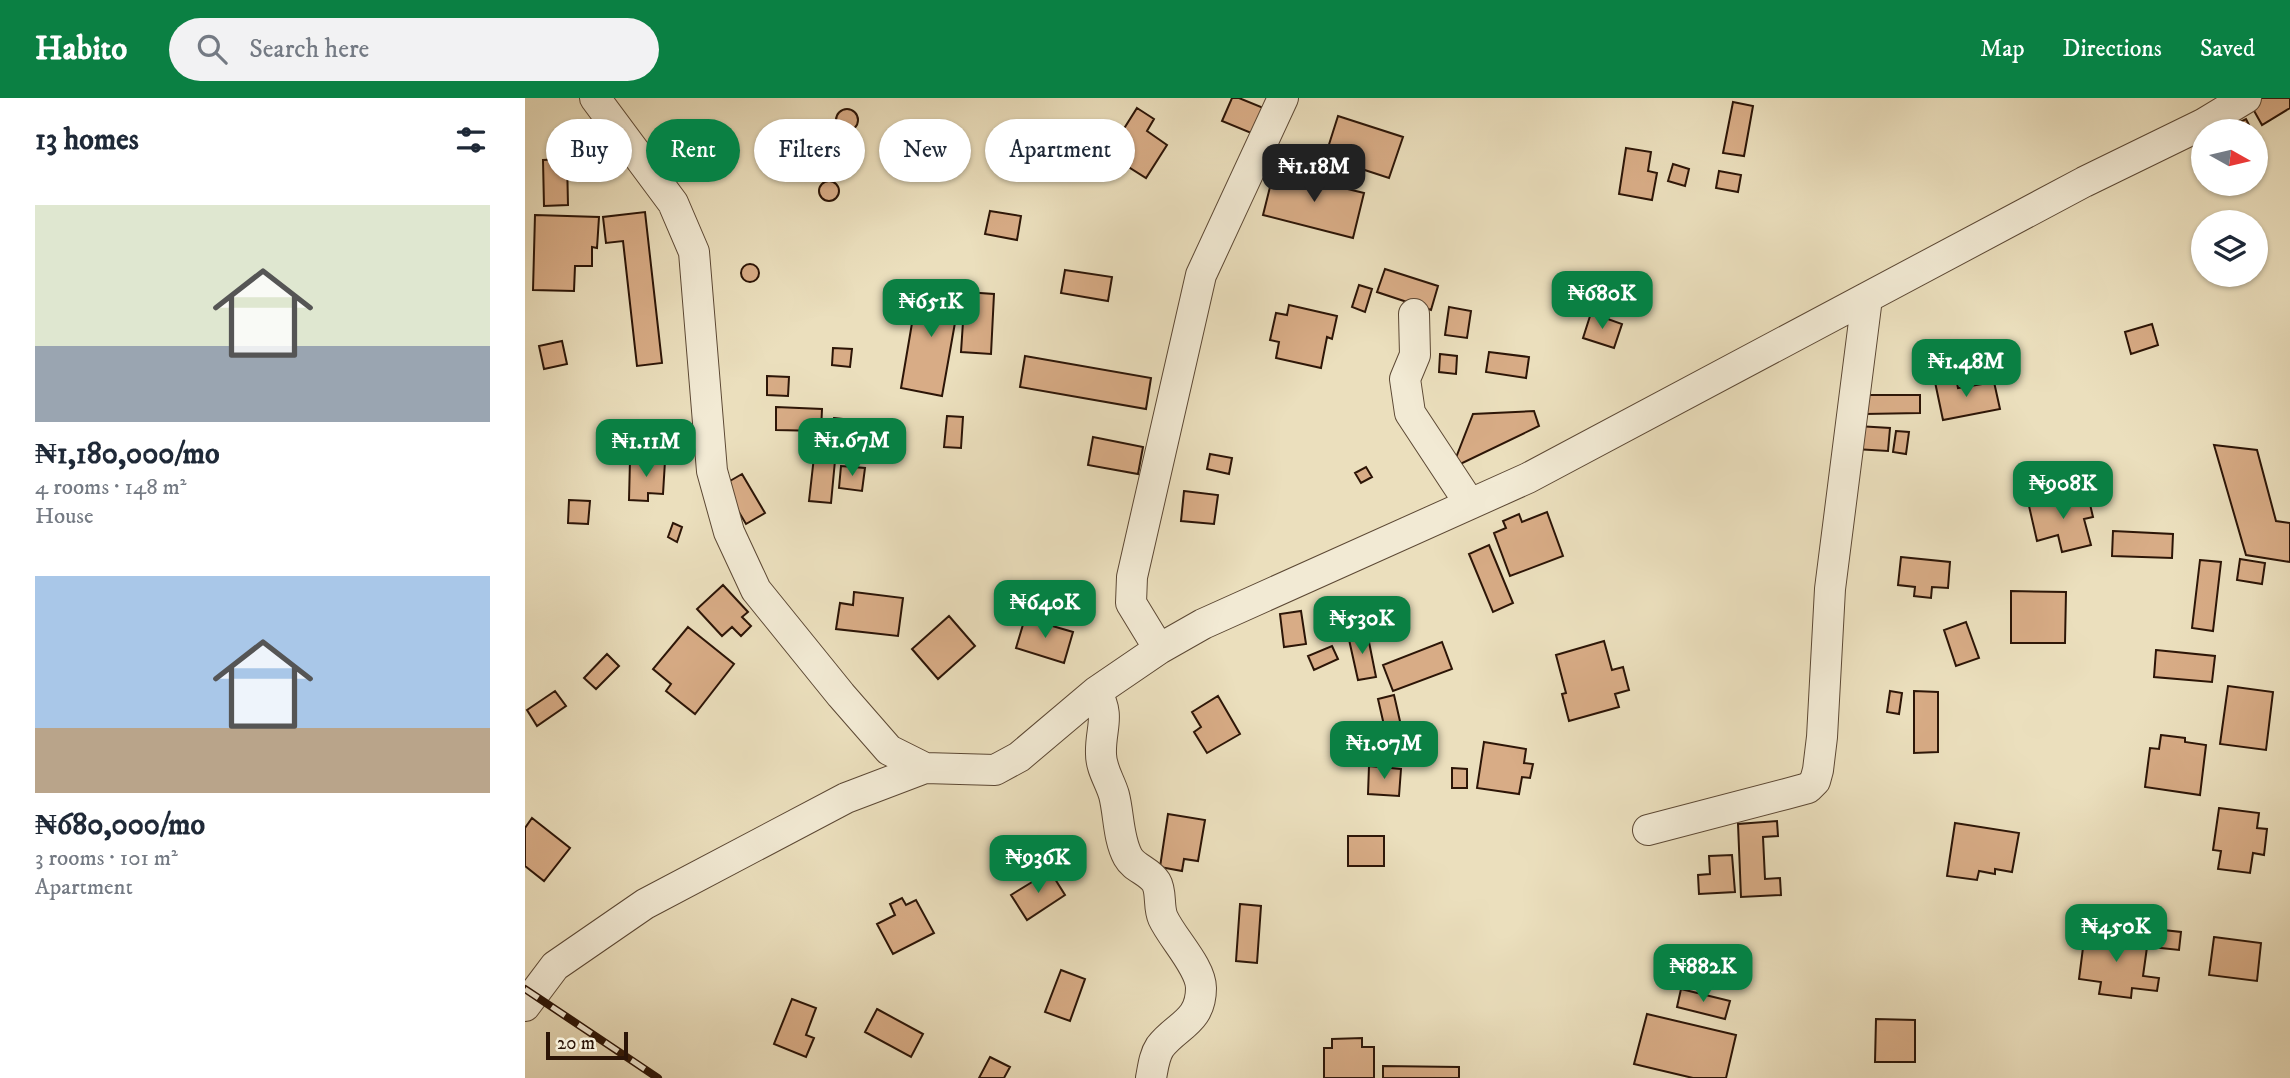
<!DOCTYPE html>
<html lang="en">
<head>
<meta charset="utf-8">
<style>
	:root { --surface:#fff; --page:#f2f2f3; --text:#1f2937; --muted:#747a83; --accent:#0b8043 }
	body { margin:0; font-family:"IM FELL DW Pica",serif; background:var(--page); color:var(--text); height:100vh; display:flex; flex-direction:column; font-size:26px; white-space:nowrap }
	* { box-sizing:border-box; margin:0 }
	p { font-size:23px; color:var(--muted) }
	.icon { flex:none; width:38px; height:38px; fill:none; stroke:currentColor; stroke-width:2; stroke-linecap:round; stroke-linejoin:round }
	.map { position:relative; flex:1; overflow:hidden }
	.sheet { display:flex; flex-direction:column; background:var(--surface); width:525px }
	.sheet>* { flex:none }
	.guide { position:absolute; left:21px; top:21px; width:665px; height:63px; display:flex; gap:14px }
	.needle { width:46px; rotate:98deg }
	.tools { position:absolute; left:1666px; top:21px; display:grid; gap:14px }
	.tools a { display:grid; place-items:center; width:77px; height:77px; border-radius:50%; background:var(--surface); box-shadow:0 2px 5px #0004; font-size:35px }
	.scale { position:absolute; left:21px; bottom:18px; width:82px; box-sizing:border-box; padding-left:7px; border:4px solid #2c1507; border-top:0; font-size:19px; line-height:24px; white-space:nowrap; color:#2c1507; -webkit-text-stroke:5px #f2ead4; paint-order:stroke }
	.price { position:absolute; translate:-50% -60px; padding:0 16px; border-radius:14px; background:var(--accent); color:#fff; font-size:23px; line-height:46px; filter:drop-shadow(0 2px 4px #0008) }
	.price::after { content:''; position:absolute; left:50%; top:42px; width:21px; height:16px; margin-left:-10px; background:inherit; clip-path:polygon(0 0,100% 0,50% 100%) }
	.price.current { background:#222; color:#fff }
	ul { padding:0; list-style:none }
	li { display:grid; align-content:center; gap:14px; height:371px; padding:0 35px }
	li span { display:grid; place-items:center; height:217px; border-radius:0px; color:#555 }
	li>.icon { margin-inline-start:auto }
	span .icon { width:126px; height:126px; fill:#fffc; stroke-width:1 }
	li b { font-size:30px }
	h2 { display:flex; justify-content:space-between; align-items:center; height:84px; padding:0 35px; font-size:30px }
	.chip { padding:0 24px; border-radius:32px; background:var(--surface); box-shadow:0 2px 5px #0004; font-size:24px; line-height:63px }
	.chip.current { background:var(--accent); color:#fff }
	header { display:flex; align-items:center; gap:42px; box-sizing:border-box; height:98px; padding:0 35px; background:var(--accent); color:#fff }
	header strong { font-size:33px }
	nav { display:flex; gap:38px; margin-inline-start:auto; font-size:24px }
	.search { width:490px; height:63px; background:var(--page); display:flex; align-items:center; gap:18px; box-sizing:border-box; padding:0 24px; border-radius:38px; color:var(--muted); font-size:26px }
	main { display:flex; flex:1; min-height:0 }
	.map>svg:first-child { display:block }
	.building { fill:#d8ac86; stroke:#2c1507; stroke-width:2 }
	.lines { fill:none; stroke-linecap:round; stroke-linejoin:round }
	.minor-casing { stroke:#5c4834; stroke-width:32 }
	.minor { stroke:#f2ead4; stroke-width:30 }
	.rail-casing { stroke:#2c1507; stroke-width:8 }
	.rail { stroke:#f2ead4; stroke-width:5; stroke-dasharray:16; stroke-linecap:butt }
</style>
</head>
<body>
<header>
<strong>Habito</strong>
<div class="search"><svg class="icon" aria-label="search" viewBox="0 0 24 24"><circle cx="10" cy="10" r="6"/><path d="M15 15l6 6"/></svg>Search here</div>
<nav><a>Map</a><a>Directions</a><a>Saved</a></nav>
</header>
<main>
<section class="sheet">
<h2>13 homes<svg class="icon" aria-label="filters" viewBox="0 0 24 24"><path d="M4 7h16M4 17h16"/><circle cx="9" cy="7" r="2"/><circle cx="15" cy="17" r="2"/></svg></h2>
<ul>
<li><span style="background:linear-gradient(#dfe7d0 65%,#9aa5b1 0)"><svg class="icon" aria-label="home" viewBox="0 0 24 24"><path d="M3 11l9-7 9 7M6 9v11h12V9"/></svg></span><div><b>₦1,180,000/mo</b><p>4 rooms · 148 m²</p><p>House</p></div></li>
<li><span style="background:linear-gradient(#a9c7e8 70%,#b9a48a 0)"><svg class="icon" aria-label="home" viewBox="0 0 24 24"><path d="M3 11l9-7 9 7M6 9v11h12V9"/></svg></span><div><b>₦680,000/mo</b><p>3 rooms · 101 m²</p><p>Apartment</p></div></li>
</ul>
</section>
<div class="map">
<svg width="1765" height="980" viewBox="0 0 1765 980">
	<rect width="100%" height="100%" fill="#ebdfbd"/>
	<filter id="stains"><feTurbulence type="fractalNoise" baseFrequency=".00286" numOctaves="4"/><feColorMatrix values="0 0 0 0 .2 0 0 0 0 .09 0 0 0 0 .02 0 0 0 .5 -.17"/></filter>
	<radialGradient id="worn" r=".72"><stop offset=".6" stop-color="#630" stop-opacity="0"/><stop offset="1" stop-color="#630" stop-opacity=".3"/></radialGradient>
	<path class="building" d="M707,0H714L741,11L731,37L697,23Z
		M1727,0H1765V10L1737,27L1723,2Z
		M1208,4L1228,8L1219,58L1198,55Z
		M612,10L629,21L622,33L642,47L621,80L583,56Z
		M311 22a11 11 0 1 1 22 0a11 11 0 1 1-22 0Z
		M813,18L878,39L864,80L800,59Z
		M1721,21L1727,33H1697Z
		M1101,50L1126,54L1123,73L1132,75L1127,102L1094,96Z
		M42,61L43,107L19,108L18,62Z
		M1148,66L1164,71L1160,88L1143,83Z
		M749,73L839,95L828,140L738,117Z
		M1194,73L1216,77L1213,94L1191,90Z
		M294 93a10 10 0 1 1 20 0a10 10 0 1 1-20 0Z
		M465,113L496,118L492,142L460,136Z
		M120,114L137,265L112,268L98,143L81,145L78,119Z
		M10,117L74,119L72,150L67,149V168H50L49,193L8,192Z
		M216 175a9 9 0 1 1 18 0a9 9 0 1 1-18 0Z
		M860,171L913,188L906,212L852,194Z
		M540,172L587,179L583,203L536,195Z
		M394,184L436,191L417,298L376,290Z
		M834,187L847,191L840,214L827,209Z
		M440,194L469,196L466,256L436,254Z
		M764,207L812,218L807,241L802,239L796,270L751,260L754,244L745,242L751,215L762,217Z
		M924,209L946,213L942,240L920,237Z
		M1066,215L1097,226L1089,250L1058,240Z
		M1627,226L1633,247L1606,256L1600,234Z
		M37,243L42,266L19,271L14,248Z
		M1404,246L1406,259L1396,260L1394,248Z
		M308,250L327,251L325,269L307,267Z
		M964,254L1004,259L1001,280L961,274Z
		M915,256L932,258L931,276L914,274Z
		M500,258L626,280L621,311L495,289Z
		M242,278L264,279L263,298L242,297Z
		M1431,280L1433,290L1469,284L1475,311L1418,322L1410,284Z
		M1340,297H1395V315L1340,316Z
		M251,309L297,311L296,333L251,332Z
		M1009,313L1014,328L927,370L948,316Z
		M422,318L438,319L436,350L419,349Z
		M309,320L344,324L340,352L305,347Z
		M1332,328L1365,330L1363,353L1330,351Z
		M1371,333L1384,334L1381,356L1368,354Z
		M568,339L618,349L613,376L563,367Z
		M1689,347L1732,352L1751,423L1765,425V464L1721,457Z
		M290,350L311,352L306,405L284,403Z
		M685,356L707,360L704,376L682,371Z
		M105,362L140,363L138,396L123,395V403L104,402Z
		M316,368L340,370L337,393L314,390Z
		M841,369L847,379L836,385L830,375Z
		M217,376L240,415L221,426L198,387Z
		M659,393L693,397L689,426L656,423Z
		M1553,395L1555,405L1564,402L1568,419L1559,421L1566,447L1537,454L1533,437L1512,443L1504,408Z
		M44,402L65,403L63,426L43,425Z
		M1022,414L1038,458L985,478L969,435L981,430L978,423L994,416L997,424Z
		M148,425L157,429L152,444L143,439Z
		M1588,433L1648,436L1647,460L1587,458Z
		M964,447L988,505L968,514L944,456Z
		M1376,459L1425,464L1423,490L1407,489L1406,500L1389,498L1390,489L1373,487Z
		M1715,461L1740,465L1737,486L1712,482Z
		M1675,462L1696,464L1688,533L1667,530Z
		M198,487L223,514L217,519L226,528L216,538L207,529L197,538L172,511Z
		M1486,493L1541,494L1540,545H1486Z
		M329,494L378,500L373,538L311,531L315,505L328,507Z
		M776,513L781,546L759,549L755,516Z
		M424,518L450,548L413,581L387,551Z
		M500,520L548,534L539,565L491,550Z
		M1441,524L1454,560L1431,568L1419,532Z
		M163,529L209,566L170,616L141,593L146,586L128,571Z
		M842,534L851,579L833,582L823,537Z
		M1079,543L1087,572L1098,569L1104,592L1090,596L1094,609L1044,623L1037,596L1041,595L1031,557Z
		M917,544L927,571L868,593L858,567Z
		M807,548L813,561L789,572L783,558Z
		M1631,552L1690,558L1687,584L1629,579Z
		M82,556L94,568L71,591L59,580Z
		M1703,588L1748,594L1741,652L1695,646Z
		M30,593L41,608L12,628L2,612Z
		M1365,593L1377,595L1374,616L1362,614Z
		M1389,593L1413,594V654L1389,655Z
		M869,597L877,632L861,636L853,601Z
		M693,598L715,636L682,655L669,634L676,629L667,614Z
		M1636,637L1660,640V644L1681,647L1675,697L1620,689L1625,650L1634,651Z
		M959,644L1001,651L999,665L1008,666L1005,680L997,679L994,696L952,690Z
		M844,668L876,671L874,698L843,696Z
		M927,670L942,671V690H927Z
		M1694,710L1734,715L1732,730L1742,731L1739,757L1728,755L1725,775L1693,771L1696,753L1688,752Z
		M643,716L680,722L673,763L659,761L657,773L635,769Z
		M7,720L45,750L19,783L0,768V730Z
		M1252,723L1253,738L1238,739L1240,781L1255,780L1256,797L1216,799L1213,726Z
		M1430,725L1494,735L1487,774L1470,771V776L1454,773L1452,782L1422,778Z
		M823,738H859V768H823Z
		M1207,757L1210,794L1174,796L1173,777L1185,776L1184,758Z
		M525,773L540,797L502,822L486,797Z
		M377,800L381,807L391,802L409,835L368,856L352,826L370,817L365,806Z
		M715,806L736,808L732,865L711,863Z
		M1629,831L1656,834L1654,852L1627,849Z
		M1560,834L1623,842L1618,878L1634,880L1632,893L1607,890L1606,900L1574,896L1576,884L1554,881Z
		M1689,839L1736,845L1732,883L1684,877Z
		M536,872L560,881L545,923L520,914Z
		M1156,891L1205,903L1200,921L1152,909Z
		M267,901L291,910L281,937L289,940L281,959L249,946Z
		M352,911L398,936L386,959L340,934Z
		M1122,916L1211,937L1201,980H1168L1109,966Z
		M1351,921L1390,922V964H1350Z
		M837,940V949H849V980H799V950H807V941Z
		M465,959L485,969L479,980H454Z
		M858,968L934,969V980H858Z"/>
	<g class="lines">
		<g class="minor-casing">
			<path id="minor" d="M70,0L148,105L169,154L187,373L204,434L231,492L316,597L364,652L400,670L470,672L494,659L571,594L634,551L678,526L1003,380L1559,84L1678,26L1721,0
				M889,216L890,257L880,281L885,315L945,406
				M634,551L606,505L607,479L676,177L758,0
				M571,594C586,618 575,631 576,656C576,671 585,683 589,697C594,716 593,741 603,759C609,770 624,773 631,784C637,794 633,809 638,820C647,840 676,869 676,890C676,924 652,927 635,949C629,958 628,970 626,980
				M1123,732L1261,696L1283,690L1290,683L1293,672L1297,639L1305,491L1342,200
				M0,908L30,868L120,806L321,700L400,670"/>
		</g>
		<use href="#minor" class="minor"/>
		<g class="rail-casing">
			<path id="rail" d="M0,891L133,980"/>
		</g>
		<use href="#rail" class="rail"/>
	</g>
	<rect width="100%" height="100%" filter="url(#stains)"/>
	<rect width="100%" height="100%" fill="url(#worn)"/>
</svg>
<div class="tools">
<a><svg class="needle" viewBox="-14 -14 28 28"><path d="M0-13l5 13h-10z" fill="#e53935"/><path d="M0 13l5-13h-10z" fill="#747a83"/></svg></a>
<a><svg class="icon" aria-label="layers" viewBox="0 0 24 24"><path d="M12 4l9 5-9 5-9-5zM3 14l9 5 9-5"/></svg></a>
</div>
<div class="scale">20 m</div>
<b class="price current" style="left:789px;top:106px">₦1.18M</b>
<b class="price" style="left:1077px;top:233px">₦680K</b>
<b class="price" style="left:406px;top:241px">₦651K</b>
<b class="price" style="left:1441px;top:301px">₦1.48M</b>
<b class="price" style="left:327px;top:380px">₦1.67M</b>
<b class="price" style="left:121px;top:381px">₦1.11M</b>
<b class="price" style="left:1538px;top:423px">₦908K</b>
<b class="price" style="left:520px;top:542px">₦640K</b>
<b class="price" style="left:837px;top:558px">₦530K</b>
<b class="price" style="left:859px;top:683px">₦1.07M</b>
<b class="price" style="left:513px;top:797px">₦936K</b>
<b class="price" style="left:1591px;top:866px">₦450K</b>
<b class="price" style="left:1178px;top:906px">₦882K</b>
<div class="guide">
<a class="chip">Buy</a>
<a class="chip current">Rent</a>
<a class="chip">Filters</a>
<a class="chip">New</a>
<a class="chip">Apartment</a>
</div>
</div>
</main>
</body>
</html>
